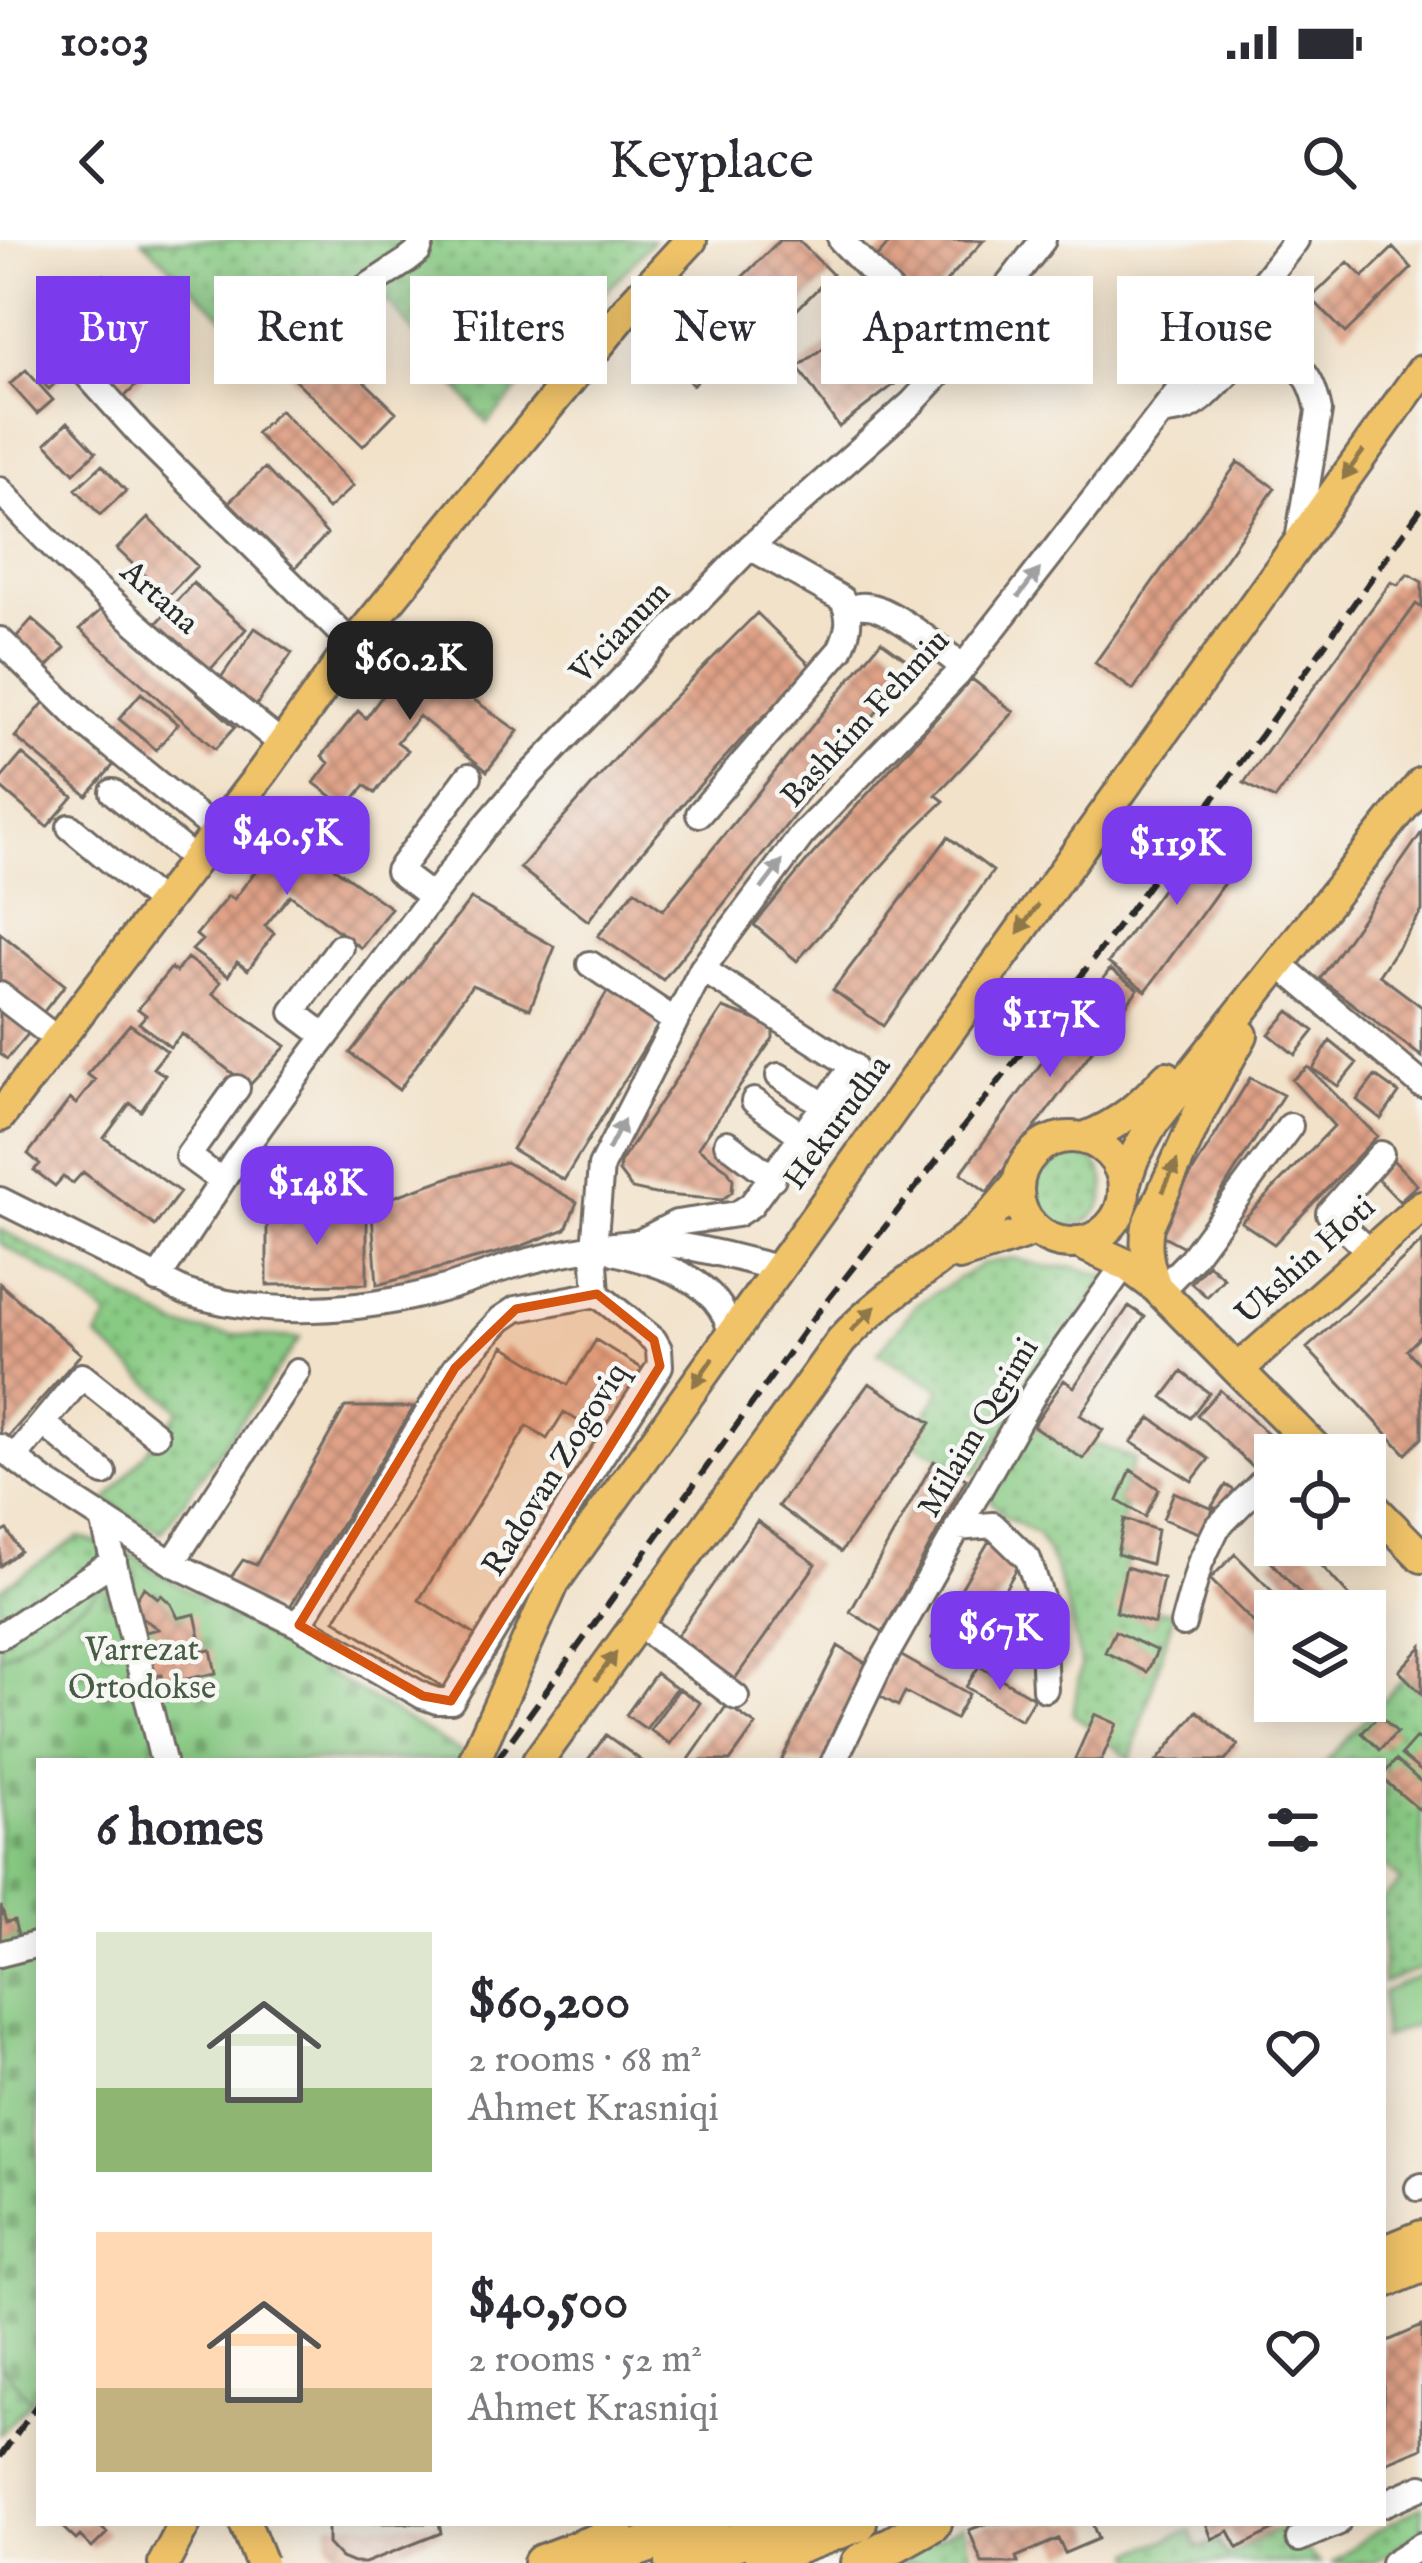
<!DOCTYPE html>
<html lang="en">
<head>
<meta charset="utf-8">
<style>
	:root { --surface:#fff; --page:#f7f7f7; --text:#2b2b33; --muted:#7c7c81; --accent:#7c3aed }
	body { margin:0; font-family:"IM FELL English",serif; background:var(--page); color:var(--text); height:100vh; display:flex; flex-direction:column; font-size:45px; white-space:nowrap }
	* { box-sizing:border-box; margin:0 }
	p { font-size:39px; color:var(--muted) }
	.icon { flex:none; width:66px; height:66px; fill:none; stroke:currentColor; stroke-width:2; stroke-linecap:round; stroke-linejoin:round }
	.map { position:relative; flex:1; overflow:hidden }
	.drawer { position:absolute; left:36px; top:1518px; width:1350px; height:768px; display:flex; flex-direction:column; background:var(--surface); border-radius:0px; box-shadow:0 6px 30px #0003 }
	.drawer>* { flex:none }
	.top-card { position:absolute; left:36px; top:36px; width:1350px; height:108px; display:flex; gap:24px }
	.tools { position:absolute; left:1254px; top:1194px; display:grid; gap:24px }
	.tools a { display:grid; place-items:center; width:132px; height:132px; border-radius:0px; background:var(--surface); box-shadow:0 6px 30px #0003; font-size:60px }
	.price { position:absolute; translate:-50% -102px; padding:0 27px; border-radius:24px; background:var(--accent); color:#fff; font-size:39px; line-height:78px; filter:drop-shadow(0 3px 6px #0008) }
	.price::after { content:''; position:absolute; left:50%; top:72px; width:36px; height:27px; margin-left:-18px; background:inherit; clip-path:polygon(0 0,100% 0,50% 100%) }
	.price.current { background:#222; color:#fff }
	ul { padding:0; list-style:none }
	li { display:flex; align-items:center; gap:36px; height:300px; padding:0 60px }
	li span { display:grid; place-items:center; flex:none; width:336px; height:240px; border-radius:0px; color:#555 }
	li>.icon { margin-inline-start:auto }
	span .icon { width:144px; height:144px; fill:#fffc; stroke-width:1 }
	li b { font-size:51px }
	h2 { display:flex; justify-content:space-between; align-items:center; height:144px; padding:0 60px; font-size:51px }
	.pill { padding:0 42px; border-radius:0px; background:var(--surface); box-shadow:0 6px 30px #0003; font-size:42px; line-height:108px }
	.pill.current { background:var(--accent); color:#fff }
	.status { display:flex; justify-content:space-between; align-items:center; height:84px; padding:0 60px; background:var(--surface); direction:ltr }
	.status svg { height:33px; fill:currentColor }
	header { display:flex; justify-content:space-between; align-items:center; height:156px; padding:0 60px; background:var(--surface); font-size:54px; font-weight:600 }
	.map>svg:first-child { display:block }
	.grass { fill:url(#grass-dots); stroke:#5a7a57; stroke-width:3 }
	.cemetery { fill:url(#cemetery-stones); stroke:#5a7a57; stroke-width:3 }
	.garden { fill:#88ca83; stroke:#5a7a57; stroke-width:3 }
	.building { fill:url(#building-cross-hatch) }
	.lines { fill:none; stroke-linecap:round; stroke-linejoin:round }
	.minor-casing { stroke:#716b63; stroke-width:30 }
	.major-casing { stroke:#716b63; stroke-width:36 }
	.highway-casing { stroke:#716b63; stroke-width:42 }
	.minor { stroke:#fff; stroke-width:24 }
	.major { stroke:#f0c369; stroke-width:30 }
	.highway { stroke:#f0c369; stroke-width:36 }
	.rail { stroke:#2b2b2b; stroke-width:6; stroke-dasharray:18 9; stroke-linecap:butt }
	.major-bridge-casing { stroke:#716b63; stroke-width:36; stroke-linecap:butt }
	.major-bridge { stroke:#f0c369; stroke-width:30 }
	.oneway { fill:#8e774a }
	.oneway2 { fill:#a0a0a0 }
	.marked { fill:#d5540f; fill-opacity:0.2; stroke:#d5540f; stroke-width:9; stroke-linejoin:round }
	.labels { text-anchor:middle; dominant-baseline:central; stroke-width:9; stroke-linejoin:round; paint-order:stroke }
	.street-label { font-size:33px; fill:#2b2b2b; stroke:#f6f6f2 }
	.park-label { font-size:33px; fill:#475b45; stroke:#f6f6f2 }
</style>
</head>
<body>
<div class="status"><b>10:03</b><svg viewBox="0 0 49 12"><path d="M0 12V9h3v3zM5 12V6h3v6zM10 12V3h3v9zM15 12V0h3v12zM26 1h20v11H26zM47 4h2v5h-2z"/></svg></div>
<header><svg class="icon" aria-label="back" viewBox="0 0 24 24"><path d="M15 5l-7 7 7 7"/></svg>Keyplace<svg class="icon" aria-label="search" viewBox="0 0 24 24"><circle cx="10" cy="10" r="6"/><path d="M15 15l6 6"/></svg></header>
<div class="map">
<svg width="1422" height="2323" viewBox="0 0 1422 2323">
	<defs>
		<pattern id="grass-dots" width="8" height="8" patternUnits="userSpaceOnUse" patternTransform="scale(3)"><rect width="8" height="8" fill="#88ca83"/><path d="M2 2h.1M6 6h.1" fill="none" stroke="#6fa46b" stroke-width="1.8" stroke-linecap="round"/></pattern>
		<pattern id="cemetery-stones" width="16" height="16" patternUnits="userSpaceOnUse" patternTransform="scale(3)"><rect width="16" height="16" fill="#88ca83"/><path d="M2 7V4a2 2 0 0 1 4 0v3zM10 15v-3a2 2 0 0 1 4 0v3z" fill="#6fa46b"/></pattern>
		<pattern id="building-cross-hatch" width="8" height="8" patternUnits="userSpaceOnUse" patternTransform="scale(3)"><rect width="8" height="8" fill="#e0a287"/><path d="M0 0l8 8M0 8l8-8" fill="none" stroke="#b6846f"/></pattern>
	</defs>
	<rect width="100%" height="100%" fill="#f6f6f2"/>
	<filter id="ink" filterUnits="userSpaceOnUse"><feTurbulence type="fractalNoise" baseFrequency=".00833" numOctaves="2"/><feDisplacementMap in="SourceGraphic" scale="24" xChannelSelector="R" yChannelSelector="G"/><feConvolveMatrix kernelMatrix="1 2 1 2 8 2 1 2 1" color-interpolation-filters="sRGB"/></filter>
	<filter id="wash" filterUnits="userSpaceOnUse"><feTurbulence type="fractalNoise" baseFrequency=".004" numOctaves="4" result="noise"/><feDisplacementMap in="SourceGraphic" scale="48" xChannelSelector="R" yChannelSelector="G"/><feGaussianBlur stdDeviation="2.7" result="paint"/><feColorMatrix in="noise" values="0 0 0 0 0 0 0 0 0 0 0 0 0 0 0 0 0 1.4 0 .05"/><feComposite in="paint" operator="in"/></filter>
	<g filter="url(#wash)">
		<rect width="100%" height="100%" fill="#f2e2ca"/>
		<path class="grass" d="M142,0H653L487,184L388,61L336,95L280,36L228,82Z
			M1029 948a38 38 0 1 1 76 0a38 38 0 1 1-76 0Z
			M0,989L179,1087L222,1094L300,1098L161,1293L106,1261L180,1170L97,1097L109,1077L60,1039L0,1003Z
			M1013,1018L1047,1027H1075L1107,1036L976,1234L910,1201L941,1149L878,1113L916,1065L982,1024Z
			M1033,1186L1083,1219L1094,1203L1135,1219L1118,1261L1126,1266L1117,1314L1130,1318L1126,1327L1154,1383L1157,1370L1174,1372L1131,1520L1073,1474L1081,1425L1070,1376L1054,1325L1037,1294L1005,1277L986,1255Z
			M79,1297L133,1315L88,1360L0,1418V1349Z
			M1405,1437L1422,1455V1728L1383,1743V1659L1401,1642L1383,1625V1521H1326Z
			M0,2124L31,2161L0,2194Z
			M1422,2266V2291L1374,2323H1333L1368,2296Z
			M963,2285L974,2323H898L896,2319Z
			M1281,2287L1320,2323H1137L1134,2312L1191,2290L1198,2308L1218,2301L1227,2317Z"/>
		<path class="cemetery" d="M133,1315L155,1331L476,1521H39V2148L31,2161L0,2124V1418L88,1360Z"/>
		<path class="garden" d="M1422,1735V1782L1383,1798V1752Z"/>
		<g id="blocks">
			<path class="building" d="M780,0H798L832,34L771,96L729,50Z
				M892,0H984L924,66L874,20Z
				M1393,8L1412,28L1345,93L1311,58L1348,22L1363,37Z
				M104,35L172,110L119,162L48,89Z
				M711,53L749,90L693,145L657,108Z
				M259,67L290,99L267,121L236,89Z
				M872,70L918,126L839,187L798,127Z
				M313,92L396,172L363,206L281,126Z
				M53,127L62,137L49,149L40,140Z
				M26,130L53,160L37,174L10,144Z
				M280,170L353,246L328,269L256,193Z
				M68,182L96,212L74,233L46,203Z
				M1238,222L1275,248L1133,450L1095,423Z
				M102,225L126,251L100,275L76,249Z
				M265,228L327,294L295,328L229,262Z
				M148,278L197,326L167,357L117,309Z
				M1408,334L1422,342V368L1416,364L1275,559L1244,543L1391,342L1398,345Z
				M193,343L246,389L210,430L157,383Z
				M102,369L235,487L215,509L80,389Z
				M757,373L813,428L751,489L688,558L631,625L588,681L520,628L628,504Z
				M32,379L65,408L44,431L11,403Z
				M255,388L292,413L255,467L218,442Z
				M415,394L425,401L428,396L446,409L441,417L456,427L446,440L518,491L487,531L419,476L397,502L408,510L375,553L365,545L347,568L314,543L329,523L322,516L358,471L366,478L383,455L374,448Z
				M881,401L914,425L663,740L598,696L635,650L663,670Z
				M972,439L1014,472L936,555L944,561L913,591L797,721L754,685L812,615Z
				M141,453L178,484L156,510L119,479Z
				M45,461L117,521L87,556L15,497Z
				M22,514L73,557L47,587L0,547V540Z
				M287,571L297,578L300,574L319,587L314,595L329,604L319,617L391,668L361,708L290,655L265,686L274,693L248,730L237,722L228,736L192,710L202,700L196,695L228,656L234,659L255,632L248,626Z
				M1210,584L1247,611L1146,751L1108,723Z
				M1422,592V671L1379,735L1422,767V817L1320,739Z
				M948,597L993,631L883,786L833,750Z
				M471,659L555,707L530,769L472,745L399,850L350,813Z
				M0,693L65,745L38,779L0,749Z
				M187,718L220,742L213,754L286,806L249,846L182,794L170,807L139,783L146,775L138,769L171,728L176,732Z
				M1110,729L1138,749L987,952L961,933Z
				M612,744L664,775L564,940L512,909Z
				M723,768L767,784L773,790V798L698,908L727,929L733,939L732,952L722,960L655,954L632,949L619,932L620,923Z
				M0,769L29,793L7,819L0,814Z
				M1289,771L1314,791L1295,815L1269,794Z
				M130,784L167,811L153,828L165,835L141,871L130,863L104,898L180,952L155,986L83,932L73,943L63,937L55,946L34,930L40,924L28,914L70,859L76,864L95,840L87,834Z
				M1330,801L1357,823L1338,846L1313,829Z
				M1308,827L1377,896L1274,1004L1241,982L1334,886L1292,840Z
				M1375,836L1399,853L1381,879L1357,860Z
				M1250,838L1283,855L1186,1008L1156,992Z
				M1392,919L1417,945L1399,961L1375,936Z
				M506,922L577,962L566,989L519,1007L377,1045L372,974L382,961L453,936Z
				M367,971V1044L267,1045V972Z
				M1422,1002V1095L1407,1110L1422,1126V1198L1406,1214L1307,1108Z
				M1208,1024L1224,1038L1207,1057L1191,1043Z
				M0,1044L81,1114L6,1199L0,1194Z
				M1129,1066L1145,1077L1080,1175L1103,1190L1083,1219L1033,1186L1064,1140L1074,1147Z
				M596,1100L646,1131L605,1198L564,1172L547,1199L527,1186L419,1360L485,1401L453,1453L335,1380L504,1106L568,1145Z
				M1182,1132L1209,1153L1190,1178L1163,1157Z
				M869,1143L931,1183L841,1312L778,1266Z
				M1220,1150L1285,1210L1280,1215H1275V1220L1261,1235L1197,1175Z
				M345,1167H414L284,1376L224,1347L243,1320L256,1325Z
				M1151,1178L1209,1219L1192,1241L1131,1202Z
				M934,1221L966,1239L883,1392L850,1372Z
				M1131,1230L1159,1249L1145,1277L1118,1261Z
				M1226,1245L1241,1255L1226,1275L1212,1266Z
				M1174,1252L1213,1269L1204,1295L1163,1279Z
				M1124,1279L1157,1290L1151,1324L1117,1314Z
				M757,1281L816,1324L732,1443L672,1403Z
				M7,1290L20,1311L0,1326V1294Z
				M989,1301L1022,1320L965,1417L932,1398Z
				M1291,1305H1303L1363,1371H1316L1271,1322Z
				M1235,1314L1292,1371H1275V1388L1267,1396L1210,1339Z
				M1126,1327L1163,1338L1154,1384L1116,1372Z
				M144,1347L158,1358L161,1355L171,1364L178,1378L195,1374L203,1411L211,1410L216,1433L163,1444L162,1435L148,1437L137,1394L158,1389L130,1369Z
				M1115,1391L1157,1411L1147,1432L1105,1412Z
				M838,1406L870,1426L825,1521H781Z
				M1422,1406V1454L1399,1431Z
				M898,1414L969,1454L955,1479L905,1452L898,1466L876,1454Z
				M979,1426L1034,1458L1021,1480L966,1447Z
				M656,1433L676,1448L646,1489L626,1475Z
				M679,1449L700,1463L670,1504L650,1490Z
				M727,1465L756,1485L730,1521H688Z
				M1197,1471L1238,1505L1225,1521H1157Z
				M1095,1474L1117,1484L1101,1521H1074Z
				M1379,1475L1397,1492L1380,1510L1362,1493Z
				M606,1495L642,1521H587Z
				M1416,1498L1422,1503V1532L1401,1515Z
				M1396,1520L1422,1543V1565L1418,1569L1383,1539V1535Z
				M1,1666L6,1682L14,1680L18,1696L0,1702Z
				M1422,2086V2208L1383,2224V2103Z
				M58,2283H96L107,2293L92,2308L80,2296L76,2300Z
				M328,2283H439L441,2293L365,2323H353L341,2318L328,2304Z
				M988,2283H1092L1098,2299L1065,2313L1058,2299L1016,2317L1018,2323H982L969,2290Z
				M1206,2283H1271L1273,2290L1238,2308L1229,2291L1212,2299Z"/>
		</g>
	</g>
	<g filter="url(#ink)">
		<use href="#blocks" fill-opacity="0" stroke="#716b63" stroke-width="3"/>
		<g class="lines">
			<g class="minor-casing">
				<path id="minor" d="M841,0L953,116
					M313,82L408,20L418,12L422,0
					M78,125L142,196L353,405
					M1161,173C1169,171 1181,171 1189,167C1223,151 1247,87 1292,121C1309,134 1315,151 1319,171L1298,301
					M0,250C84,345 184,425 282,504
					M848,371C856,367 857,365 866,366C889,366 943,411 963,427
					M0,400L85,484L217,592
					M113,552L195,620
					M699,574L840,410C849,390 852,378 842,359L750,307
					M70,587L162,664
					M431,656L398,631L469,536
					M590,724L675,781
					M1279,724L1422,845
					M0,755L58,800
					M325,796L293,772L340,707
					M779,836L824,865
					M754,861L802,896
					M727,903L773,938
					M222,941L188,916L237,848
					M0,960L185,1052C262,1078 361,1072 438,1050C462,1044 485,1034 508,1027C548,1015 593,1006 634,1003C682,1001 732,1017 778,1028
					M640,1002L676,983L737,974L751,965L853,826L702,729
					M614,1012C661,1024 719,1039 731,1093
					M1370,1012L1329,973L1381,914
					M157,1040L236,920L312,815L484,588L526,539L750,307L912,163L940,133L1043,0
					M1160,1051L1191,1019L1290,886
					M597,1054L594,1008L601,926L702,729L802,595L957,435L1296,0
					M43,1183L104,1233
					M0,1207L43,1240L172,1323L299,1385L423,1456L437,1461H451L578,1252L660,1126L659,1109L654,1100L597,1054L516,1069L501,1079L455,1128L299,1385
					M14,1218L82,1136L156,1195
					M103,1279L163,1521
					M957,1288L993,1285L1028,1319L1041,1358L1045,1449
					M172,1323L297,1132
					M637,1383L736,1457
					M1183,1384L1200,1323L1217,1288L1275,1229
					M0,1396L114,1321
					M834,1521L877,1431L1038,1146L1125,1024
					M0,1714L39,1704
					M1418,1948L1422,1946
					M1383,2264L1422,2247
					M1299,2299L1337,2283
					M1393,2323L1422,2305"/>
			</g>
			<g class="major-casing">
				<path id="major" d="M0,876L264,530L353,405L631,65L691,0
					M1018 950a53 53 0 1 1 106 0a53 53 0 1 1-106 0Z
					M1084,898C1120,885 1142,864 1167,837
					M1124,945L1133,919L1153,883L1422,543
					M1077,1002L1125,1024L1156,1047L1322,1215
					M959,1015L1036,990
					M1156,1047C1148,1025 1144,1009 1148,986L1199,873L1242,795
					M1239,1129L1422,966
					M1365,1259L1422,1317
					M474,1521L554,1342L1422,131
					M538,1521L841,1101C883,1055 934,1027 980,987C994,974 1006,958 1018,944
					M1383,2012L1422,1996
					M1383,2043L1422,2027
					M164,2323L185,2283"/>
			</g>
			<g class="highway-casing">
				<path id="highway" d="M763,2318L858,2283
					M542,2323L616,2295
					M594,2323L710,2283
					M674,2323L790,2283
					M860,2323L932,2283"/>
			</g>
			<use href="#minor" class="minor"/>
			<use href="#major" class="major"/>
			<use href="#highway" class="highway"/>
			<path class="rail" d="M496,1521L812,1080L1062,761L1261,495L1422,267
				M0,2217L39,2162"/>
			<g class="major-bridge-casing">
				<path id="major-bridge" d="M245,2283L261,2323"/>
			</g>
			<use href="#major-bridge" class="major-bridge"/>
		</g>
		<defs><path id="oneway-solid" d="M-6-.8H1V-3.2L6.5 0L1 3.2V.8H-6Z" transform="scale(3)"/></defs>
		<g class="oneway">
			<use href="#oneway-solid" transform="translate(1353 225) rotate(126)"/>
			<use href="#oneway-solid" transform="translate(1028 679) rotate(126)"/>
			<use href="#oneway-solid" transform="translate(1170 936) rotate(-66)"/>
			<use href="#oneway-solid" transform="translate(863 1079) rotate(-45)"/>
			<use href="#oneway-solid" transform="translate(703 1132) rotate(125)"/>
			<use href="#oneway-solid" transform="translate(606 1426) rotate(-54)"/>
		</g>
		<g class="oneway2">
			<use href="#oneway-solid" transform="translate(1029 343) rotate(-52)"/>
			<use href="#oneway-solid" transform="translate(772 635) rotate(-53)"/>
			<use href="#oneway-solid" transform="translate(616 895) rotate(-63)"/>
		</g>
	</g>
	<path class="marked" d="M597,1054L654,1100L660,1126L451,1461L423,1456L299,1385L455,1128L516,1069Z"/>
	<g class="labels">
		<g class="street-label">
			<text transform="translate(159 358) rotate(42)">Artana</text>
			<text transform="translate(621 393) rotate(-46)">Vicianum</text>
			<text transform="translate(866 479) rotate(-47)">Bashkim Fehmiu</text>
			<text transform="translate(838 883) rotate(-54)">Hekurudha</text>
			<text transform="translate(1306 1021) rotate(-42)">Ukshin Hoti</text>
			<text transform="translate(979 1188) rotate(-59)">Milaim Qerimi</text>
			<text transform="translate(556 1230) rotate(-58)">Radovan Zogoviq</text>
		</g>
		<g class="park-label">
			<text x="142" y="1411">Varrezat<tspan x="142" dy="38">Ortodokse</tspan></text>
		</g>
	</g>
</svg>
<div class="tools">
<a><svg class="icon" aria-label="locate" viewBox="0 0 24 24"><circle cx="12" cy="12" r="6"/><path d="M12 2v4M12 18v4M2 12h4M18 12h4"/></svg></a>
<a><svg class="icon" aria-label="layers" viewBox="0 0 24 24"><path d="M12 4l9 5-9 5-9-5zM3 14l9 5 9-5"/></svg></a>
</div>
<b class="price current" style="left:410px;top:483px">$60.2K</b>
<b class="price" style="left:287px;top:658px">$40.5K</b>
<b class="price" style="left:1177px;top:668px">$119K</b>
<b class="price" style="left:1050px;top:840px">$117K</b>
<b class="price" style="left:317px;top:1008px">$148K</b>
<b class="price" style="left:1000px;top:1453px">$67K</b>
<div class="top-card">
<a class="pill current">Buy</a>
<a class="pill">Rent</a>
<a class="pill">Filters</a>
<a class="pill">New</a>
<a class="pill">Apartment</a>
<a class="pill">House</a>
</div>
<section class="drawer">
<h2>6 homes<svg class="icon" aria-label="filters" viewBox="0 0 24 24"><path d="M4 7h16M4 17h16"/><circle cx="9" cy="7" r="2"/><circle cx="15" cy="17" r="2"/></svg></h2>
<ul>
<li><span style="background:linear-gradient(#dfe7d0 65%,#8fb573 0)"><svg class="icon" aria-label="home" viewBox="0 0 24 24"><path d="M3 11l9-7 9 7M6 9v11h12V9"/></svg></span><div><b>$60,200</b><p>2 rooms · 68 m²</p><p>Ahmet Krasniqi</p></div><svg class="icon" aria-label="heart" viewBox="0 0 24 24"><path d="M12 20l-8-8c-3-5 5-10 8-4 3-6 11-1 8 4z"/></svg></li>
<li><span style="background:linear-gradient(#ffd9b3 65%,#c2b280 0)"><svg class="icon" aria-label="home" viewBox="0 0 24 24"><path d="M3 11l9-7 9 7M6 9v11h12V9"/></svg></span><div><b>$40,500</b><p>2 rooms · 52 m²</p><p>Ahmet Krasniqi</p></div><svg class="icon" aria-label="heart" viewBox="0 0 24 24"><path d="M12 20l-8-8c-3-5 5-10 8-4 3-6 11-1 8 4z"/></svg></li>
</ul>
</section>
</div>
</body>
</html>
